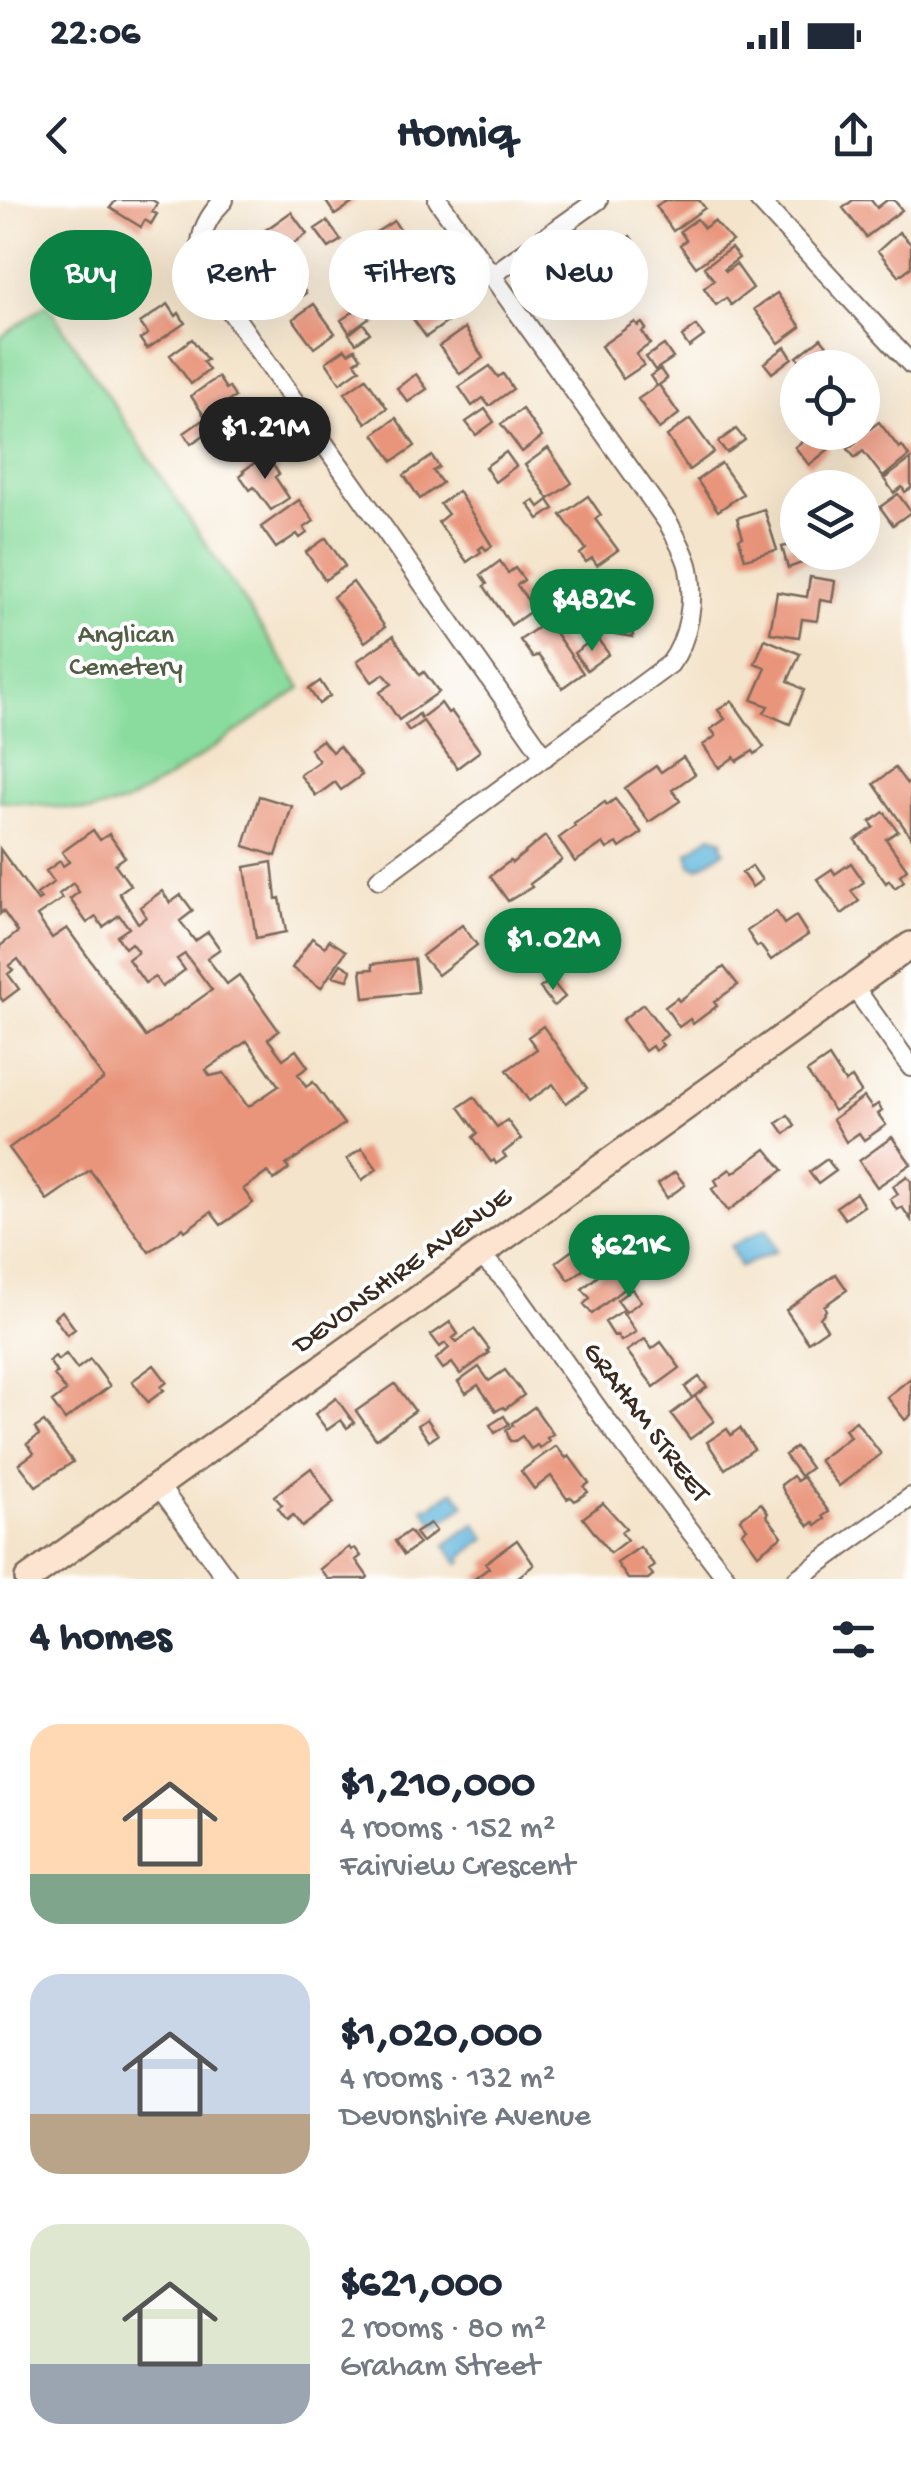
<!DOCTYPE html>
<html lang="en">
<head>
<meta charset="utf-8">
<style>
	:root { --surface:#fff; --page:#f6f6f7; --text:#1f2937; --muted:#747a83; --accent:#0b8043 }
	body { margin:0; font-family:"Gochi Hand",sans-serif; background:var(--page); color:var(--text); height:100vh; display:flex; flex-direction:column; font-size:38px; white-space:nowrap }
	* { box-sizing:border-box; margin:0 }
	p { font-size:32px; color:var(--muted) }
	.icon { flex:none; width:55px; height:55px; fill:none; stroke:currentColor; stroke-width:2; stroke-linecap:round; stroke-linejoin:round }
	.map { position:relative; height:1379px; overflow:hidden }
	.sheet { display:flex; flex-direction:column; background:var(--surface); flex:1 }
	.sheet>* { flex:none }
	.top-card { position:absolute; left:30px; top:30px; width:852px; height:90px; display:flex; gap:20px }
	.tools { position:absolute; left:780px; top:150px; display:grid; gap:20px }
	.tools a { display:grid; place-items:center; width:100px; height:100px; border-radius:50%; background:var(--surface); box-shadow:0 10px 40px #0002; font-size:50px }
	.price { position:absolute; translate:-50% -85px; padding:0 22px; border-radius:35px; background:var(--accent); color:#fff; font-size:32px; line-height:65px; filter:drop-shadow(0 2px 5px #0008) }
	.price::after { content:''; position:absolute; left:50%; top:60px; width:30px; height:22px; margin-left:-15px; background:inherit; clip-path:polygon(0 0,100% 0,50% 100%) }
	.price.current { background:#222; color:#fff }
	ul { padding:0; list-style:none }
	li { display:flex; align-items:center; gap:30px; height:250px; padding:0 30px }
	li span { display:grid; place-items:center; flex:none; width:280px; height:200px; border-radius:30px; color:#555 }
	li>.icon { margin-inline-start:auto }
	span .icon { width:120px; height:120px; fill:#fffc; stroke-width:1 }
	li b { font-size:42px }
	h2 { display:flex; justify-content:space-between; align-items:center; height:120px; padding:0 30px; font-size:42px }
	.tag { padding:0 35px; border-radius:45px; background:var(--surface); box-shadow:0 10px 40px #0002; font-size:35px; line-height:90px }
	.tag.current { background:var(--accent); color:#fff }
	.status { display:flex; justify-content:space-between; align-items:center; height:70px; padding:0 50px; background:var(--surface); direction:ltr }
	.status svg { height:28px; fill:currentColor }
	header { display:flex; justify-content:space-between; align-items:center; height:130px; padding:0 30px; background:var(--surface); font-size:45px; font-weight:700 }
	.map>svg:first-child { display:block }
	.green { fill:#89dc9d; stroke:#62835e; stroke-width:2.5 }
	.water { fill:#5fb6dc; stroke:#4d707d; stroke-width:2.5 }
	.building { fill:#e9957c; fill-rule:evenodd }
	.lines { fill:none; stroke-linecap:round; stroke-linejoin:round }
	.minor-casing { stroke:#7c6b5b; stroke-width:22 }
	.secondary-casing { stroke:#7c6b5b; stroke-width:30 }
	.minor { stroke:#fff; stroke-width:18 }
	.secondary { stroke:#fde4d1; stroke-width:25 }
	.labels { text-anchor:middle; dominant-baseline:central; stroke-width:8; stroke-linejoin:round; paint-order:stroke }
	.park-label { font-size:28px; fill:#525f44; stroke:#fff }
	.street-label { font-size:28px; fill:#3b2a1e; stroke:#fff }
</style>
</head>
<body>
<div class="status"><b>22:06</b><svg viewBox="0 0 49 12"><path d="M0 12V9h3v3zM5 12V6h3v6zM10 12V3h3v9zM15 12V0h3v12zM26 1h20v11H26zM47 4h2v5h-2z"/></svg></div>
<header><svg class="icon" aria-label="back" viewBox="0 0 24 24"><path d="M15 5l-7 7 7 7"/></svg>Homiq<svg class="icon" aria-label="share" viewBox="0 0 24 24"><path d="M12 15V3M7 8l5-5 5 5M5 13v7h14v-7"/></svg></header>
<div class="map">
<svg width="911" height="1379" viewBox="0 0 911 1379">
	<rect width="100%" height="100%" fill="#fff"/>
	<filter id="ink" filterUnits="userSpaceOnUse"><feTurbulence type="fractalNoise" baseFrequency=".01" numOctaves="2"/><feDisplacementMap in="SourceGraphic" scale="20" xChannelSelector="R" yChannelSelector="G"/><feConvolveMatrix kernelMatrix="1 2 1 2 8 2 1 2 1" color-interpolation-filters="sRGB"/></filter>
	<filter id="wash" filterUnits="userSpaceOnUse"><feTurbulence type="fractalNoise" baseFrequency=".0048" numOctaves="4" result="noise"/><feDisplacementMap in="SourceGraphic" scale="40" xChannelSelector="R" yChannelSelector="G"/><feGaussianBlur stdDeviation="2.25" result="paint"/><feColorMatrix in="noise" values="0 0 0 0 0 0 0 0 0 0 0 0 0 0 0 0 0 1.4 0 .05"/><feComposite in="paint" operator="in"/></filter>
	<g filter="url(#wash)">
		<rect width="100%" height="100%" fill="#f4e4cb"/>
		<path class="green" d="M47,104L301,488L167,579L125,603L92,611L0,601V138Z"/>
		<path class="water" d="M711,635L723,640L722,647L725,651L698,668L691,665L688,653Z
			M766,1029L776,1051L740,1067L730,1046Z
			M454,1290L465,1305L436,1326L423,1308L427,1306L429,1308Z
			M475,1323L486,1339L461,1357L463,1361L459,1364L445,1345Z"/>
		<g id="blocks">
			<path class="building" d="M116,0H152L157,3L152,12L157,14L151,24L145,20L141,27L110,8Z
				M325,0H357L335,15Z
				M665,0H699L705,8L673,31L656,6Z
				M853,0H871L877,8L887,0H894L902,10L866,37L843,8Z
				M291,12L307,34L290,46L296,54L285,62L279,55L256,71L240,48Z
				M697,19L704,28L714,21L732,41L696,67L680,45L686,40L680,31Z
				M327,21L341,40L329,48L315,29Z
				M394,21L407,40L374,65L359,43Z
				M899,32L911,44V67L899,76L878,51Z
				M94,36L133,40L126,101L101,98L104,63L91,62Z
				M630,36L643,56L614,76L601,56Z
				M731,48L739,58L724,69L726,71L736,64L753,88L731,105L726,98L716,105L704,88L714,80L704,67Z
				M415,60L430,81L425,84L432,93L417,104L394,75Z
				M369,62L380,77L359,92L348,77Z
				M580,70L600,99L577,114L555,82L571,71L573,74Z
				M291,73L306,93L286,107L272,86Z
				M615,80L627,98L617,105L605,87Z
				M777,93L801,127L779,143L754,109Z
				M441,95L456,116L426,137L411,116Z
				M366,103L374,114L349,132L341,120Z
				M168,104L176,116L179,113L185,123L147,149L140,139L148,134L140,123Z
				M314,104L335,133L314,148L293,119Z
				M635,122L638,126L642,123L646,129L642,132L650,144L636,154L644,165L623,179L601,146Z
				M363,123L370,133L356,143L349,134Z
				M696,126L704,136L689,147L682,137Z
				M465,128L483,158L460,174L439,146Z
				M821,138L839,161L830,168H805L797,157Z
				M192,139L207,160L203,162L209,170L191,184L170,155Z
				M664,145L673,158L655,170L646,157Z
				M785,147L792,158L772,173L764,163Z
				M345,149L348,153L355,149L361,158L355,162L360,169L340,183L326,162Z
				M490,166L498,177L503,174L513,189L489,206L483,198L472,206L459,187Z
				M660,169L667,179L659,185L679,214L659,229L638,199L657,186L650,176Z
				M416,174L427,189L408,202L397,188Z
				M218,177L226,189L229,187L235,197L205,217L191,196Z
				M366,178L387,208L366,223L345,193Z
				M485,209L494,222L476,235L466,222Z
				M522,209L542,237L522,252L501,224Z
				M243,212L264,241L239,259L218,230Z
				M207,217L214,228L191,244L184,233Z
				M396,218L415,246L393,261L374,234Z
				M690,219L714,252L689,270L667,236Z
				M879,222L899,248L902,246L909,256L883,277L863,251L855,258L848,249L856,243L855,240Z
				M736,229L745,240L727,253L718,242Z
				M814,232L829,249L809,265L795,247Z
				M548,248L572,283L549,299L525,265Z
				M506,252L516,266L495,282L485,267Z
				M266,255L279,274L275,277L289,298L271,310L254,287L250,290L240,276L244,272L243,271Z
				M432,256L439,267L433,271L442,283L420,299L404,275Z
				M911,259V288L905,292L902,287L894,293L884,279Z
				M721,263L743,294L718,311L697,280Z
				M458,291L492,346L486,350L483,346L479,349L481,352L467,362L438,322L448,314L440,304Z
				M898,294L911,312L893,325L880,307Z
				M588,296L601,315L595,319L618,350L597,365L592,358L586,362L580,354L586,349L561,315Z
				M299,300L314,321L304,328L307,333L300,338L297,334L276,348L261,327Z
				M534,300L539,307L548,300L554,309L539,319L528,304Z
				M764,309L777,350L745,359L739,339L743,337L737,318Z
				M326,338L345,366L325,380L306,352Z
				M798,343V352H808L810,360L788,368L782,347Z
				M500,361L508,373L515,368L524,380L517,385L534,409L511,425L484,386L487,384L481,375Z
				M614,370L644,375L633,437L604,432Z
				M810,377L835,381L832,402L820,400L817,421L802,419L799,437L770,433L777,392L807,397Z
				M353,382L385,427L365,442L333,397Z
				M547,421L583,473L562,488L538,455L533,458L520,440Z
				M393,436L420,475L424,472L439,492L399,520L380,492L392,484L384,474L372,482L357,461Z
				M596,437L609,454L587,470L574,453Z
				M765,439L800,454L788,481L804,490L790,524L764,513L768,506L752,500L766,468L755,463Z
				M320,481L330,496L319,504L309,489Z
				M732,501L764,547L755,554L753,551L737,561L734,557L719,568L703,545L716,536L711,529L725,519L718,510Z
				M441,503L448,513L451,511L480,551L457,568L423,521L409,531L405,525L419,514L421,518Z
				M322,540L332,552L339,546L362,575L341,590L335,582L316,596L300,575L319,561L310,549Z
				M683,557L695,574L672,590L680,601L649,622L625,588L656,566L661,572Z
				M895,568L907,584L911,581V637L874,584Z
				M259,596L292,606L276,656L244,646Z
				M615,599L642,633L620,648L617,643L607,649L603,643L575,662L559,638L575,626L574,624L605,602L607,605Z
				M884,612L898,631L886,639L907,669L900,675L904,681L895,688L889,680L886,683L855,640L874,627L870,622Z
				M93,630L100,640L109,634L125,657L115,664L130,685L119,693L138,723L146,717L140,707L162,691L170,703L181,695L193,711L180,721L195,741L208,732L220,749L207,758L227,784L239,775L279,831L268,839L283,859L296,850L308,867L298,874L306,887L313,882L344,924L286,965L289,969L274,980L268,972L243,989L253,1003L221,1025L211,1012L185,1031L183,1028L149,1052L90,970L47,1000L9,948L104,879L18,759L9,766L13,770L8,774L19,789L3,801L0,797V746L18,732L3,711L0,714V649L38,701L41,699L37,694L54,682L46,671L60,661L63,666L69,662L62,652ZM73,683L79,692L70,699L87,723L96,717L103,727L119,715L129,728L117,736L125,748L131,743L138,752L128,759L145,783L155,777L162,787L185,770L177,759L185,754L212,790L146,837L67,728L52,738L37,716L62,699L59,694ZM247,841L279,886L248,907L224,873L210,876L206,870Z
				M545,636L562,660L530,684L532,687L508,701L490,676L510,661L512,663Z
				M272,662L276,699L280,698L286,732L256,738L245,667Z
				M851,663L864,682L851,691L859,701L842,714L817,679L832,669L835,674Z
				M752,666L762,680L752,687L742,673Z
				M776,711L784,724L796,716L808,735L771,760L760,745L757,747L747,731Z
				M462,725L477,745L438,775L422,756Z
				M312,738L325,747L329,740L346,751L321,788L292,768Z
				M414,759L418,792L364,798L361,770L373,769L372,764Z
				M341,764L351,770L348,780L333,776Z
				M724,767L738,785L714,802L717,806L693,824L690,819L679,827L665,807L677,798L679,801Z
				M551,780L565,797L554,806L540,788Z
				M643,804L667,835L659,841L663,845L655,851L652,846L645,851L622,820Z
				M543,826L587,888L566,903L553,884L529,901L507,870L537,849L528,837Z
				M829,857L845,882L852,878L861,892L834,911L807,872Z
				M474,897L497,927L507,920L521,939L503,953L506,957L496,964L494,960L491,962L473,937L478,933L459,907Z
				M864,897L872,908L878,904L882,911L878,914L886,925L864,940L859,933L846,942L833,919Z
				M788,915L795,925L785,934L777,923Z
				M892,937L911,964L877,987L859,961Z
				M362,948L377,969L362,980L347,959Z
				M766,949L783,970L728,1011L712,989L718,985L715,980L730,969L733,973Z
				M827,959L836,971L818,984L809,972Z
				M675,972L685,985L667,998L658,984Z
				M907,976L911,981V1020L902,1007L897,1010L890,999L898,994L893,986Z
				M856,993L864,1006L845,1019L836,1007Z
				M592,1036L605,1054L569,1080L556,1062Z
				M614,1063L631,1083L592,1114L584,1104L590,1098L582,1089Z
				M836,1074L847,1090L824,1106L826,1110L820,1118L827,1129L808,1142L786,1110Z
				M632,1089L641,1101L626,1112L617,1100Z
				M62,1111L75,1129L67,1135L54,1117Z
				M622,1111L636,1132L621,1141L617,1135L614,1136L605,1122Z
				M450,1122L458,1134L453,1138L457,1142L474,1129L489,1149L487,1151L489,1153L460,1174L452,1163L443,1169L436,1159L449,1148L445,1143L440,1147L431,1135Z
				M645,1139L652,1149L661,1142L680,1168L654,1187L627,1151Z
				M66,1154L77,1169L90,1159L110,1186L65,1220L52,1202L66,1191L54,1175L57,1173L49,1161L55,1156L58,1160Z
				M154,1165L167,1182L161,1187L164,1190L148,1202L132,1181Z
				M479,1167L489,1181L505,1170L524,1195L505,1209L503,1207L496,1211L478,1185L466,1193L458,1182Z
				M699,1177L707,1187L692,1198L685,1187Z
				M911,1178V1215L905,1220L887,1197Z
				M395,1184L415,1211L376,1239L356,1211Z
				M695,1196L714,1221L690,1239L671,1214Z
				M336,1198L354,1223L347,1228L341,1220L327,1230L315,1214Z
				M534,1207L553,1234L547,1238L549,1241L540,1248L537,1245L531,1249L522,1236L515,1241H510L506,1230L513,1225L512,1223Z
				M504,1216L509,1224L495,1233L490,1225Z
				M427,1219L438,1235L429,1241L418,1225Z
				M856,1221L881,1254L839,1286L819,1260L850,1237L845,1229Z
				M44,1222L73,1262L36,1286L19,1264L34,1253L27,1244L39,1235L35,1228Z
				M740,1228L754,1249L725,1269L707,1242L727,1229L731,1235Z
				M556,1246L566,1258L569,1256L589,1283L584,1287L588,1292L575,1301L571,1297L567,1299L551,1276L534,1289L521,1271Z
				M796,1247L811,1268L800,1276L785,1255Z
				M311,1268L334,1303L302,1327L293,1315L287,1320L278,1308L282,1305L274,1296Z
				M793,1276L797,1281L803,1277L829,1312L823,1316L825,1319L816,1325L814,1322L809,1326L784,1292L781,1285Z
				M603,1303L626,1328L621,1332L627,1340L610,1353L583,1318Z
				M761,1303L768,1313L766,1315L782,1336L758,1354L742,1332L747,1328L740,1319Z
				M430,1323L436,1331L422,1342L415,1333Z
				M409,1331L419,1344L404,1355L395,1341Z
				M517,1340L534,1365L517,1378L518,1379H474L489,1368L485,1363Z
				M349,1347L351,1350L355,1348L361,1356L356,1360L368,1377L366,1379H328L320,1369Z
				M640,1347L655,1366L649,1370L653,1375L648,1379H628L617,1363Z"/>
		</g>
	</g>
	<g filter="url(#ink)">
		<use href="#blocks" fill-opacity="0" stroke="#7c6b5b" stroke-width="2.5"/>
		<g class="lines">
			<g class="minor-casing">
				<path id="minor" d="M224,0C202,22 194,46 206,76L545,557
					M759,0L911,164
					M491,76L598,0
					M379,679L670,464C689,439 695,400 689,369C686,354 676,338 669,324L438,0
					M854,787L911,867
					M479,1054L508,1083L605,1219L727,1379
					M158,1285L227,1379
					M797,1379L911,1297"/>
			</g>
			<g class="secondary-casing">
				<path id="secondary" d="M28,1379L911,745"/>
			</g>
			<use href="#minor" class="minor"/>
			<use href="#secondary" class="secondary"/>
		</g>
	</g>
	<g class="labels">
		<g class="park-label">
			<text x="126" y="436">Anglican<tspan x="126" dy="32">Cemetery</tspan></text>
		</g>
		<g class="street-label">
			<text transform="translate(403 1072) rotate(-36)">DEVONSHIRE AVENUE</text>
			<text transform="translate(645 1223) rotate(53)">GRAHAM STREET</text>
		</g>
	</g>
</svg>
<div class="tools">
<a><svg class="icon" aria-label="locate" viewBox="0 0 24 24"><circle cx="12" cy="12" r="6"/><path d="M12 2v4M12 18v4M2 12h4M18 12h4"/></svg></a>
<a><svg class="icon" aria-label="layers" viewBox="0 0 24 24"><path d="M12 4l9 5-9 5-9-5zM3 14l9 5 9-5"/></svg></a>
</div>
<b class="price current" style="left:265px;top:282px">$1.21M</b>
<b class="price" style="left:592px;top:454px">$482K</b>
<b class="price" style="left:553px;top:793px">$1.02M</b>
<b class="price" style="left:629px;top:1100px">$621K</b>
<div class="top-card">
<a class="tag current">Buy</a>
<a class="tag">Rent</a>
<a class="tag">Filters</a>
<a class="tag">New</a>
</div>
</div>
<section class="sheet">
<h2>4 homes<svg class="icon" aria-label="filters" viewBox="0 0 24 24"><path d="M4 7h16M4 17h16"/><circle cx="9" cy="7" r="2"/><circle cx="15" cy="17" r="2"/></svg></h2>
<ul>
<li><span style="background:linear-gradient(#ffd9b3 75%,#7fa58c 0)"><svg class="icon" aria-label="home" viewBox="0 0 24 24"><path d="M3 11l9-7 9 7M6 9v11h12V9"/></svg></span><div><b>$1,210,000</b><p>4 rooms · 152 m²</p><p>Fairview Crescent</p></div></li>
<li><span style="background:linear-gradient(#c9d6e8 70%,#b9a48a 0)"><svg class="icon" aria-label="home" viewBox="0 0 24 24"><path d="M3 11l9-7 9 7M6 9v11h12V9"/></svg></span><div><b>$1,020,000</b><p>4 rooms · 132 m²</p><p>Devonshire Avenue</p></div></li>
<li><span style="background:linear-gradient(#dfe7d0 70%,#9aa5b1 0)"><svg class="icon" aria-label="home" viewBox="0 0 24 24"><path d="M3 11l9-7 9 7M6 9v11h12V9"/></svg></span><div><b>$621,000</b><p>2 rooms · 80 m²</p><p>Graham Street</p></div></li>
</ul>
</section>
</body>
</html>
